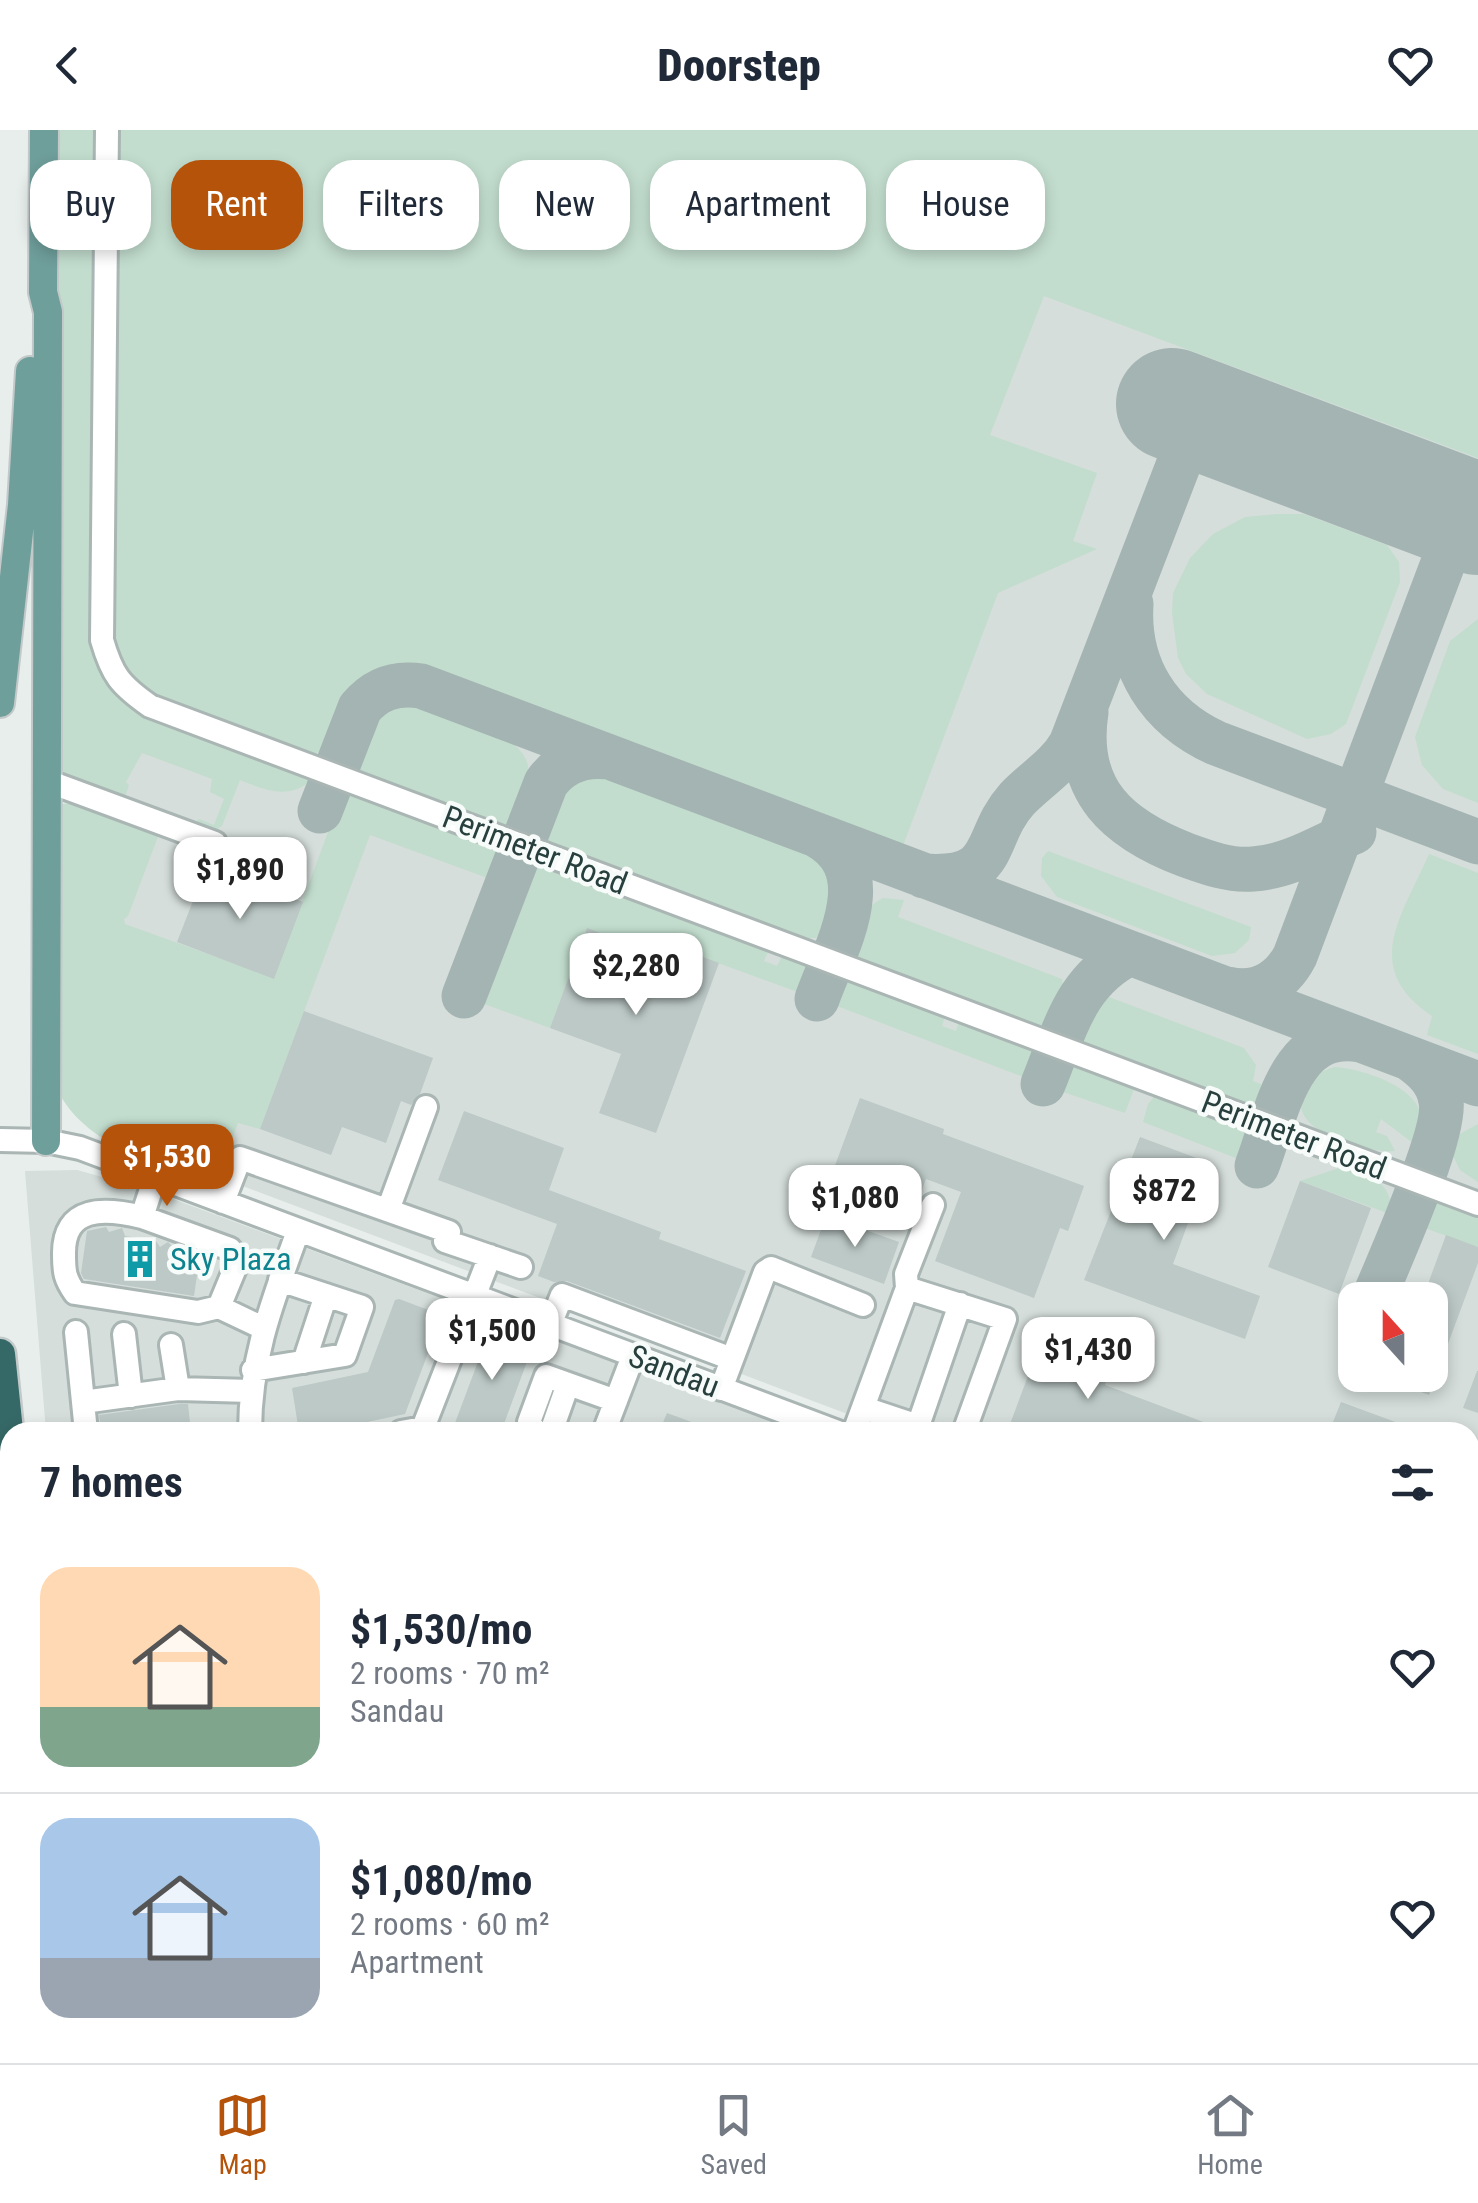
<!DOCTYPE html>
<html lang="en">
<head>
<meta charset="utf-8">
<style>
	:root { --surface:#fff; --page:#f2f2f3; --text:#1f2937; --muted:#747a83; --line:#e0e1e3; --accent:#b45309 }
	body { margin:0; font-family:"Roboto Condensed",sans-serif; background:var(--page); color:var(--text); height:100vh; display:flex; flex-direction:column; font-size:38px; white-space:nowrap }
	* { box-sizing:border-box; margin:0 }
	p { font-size:32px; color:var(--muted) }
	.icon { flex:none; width:55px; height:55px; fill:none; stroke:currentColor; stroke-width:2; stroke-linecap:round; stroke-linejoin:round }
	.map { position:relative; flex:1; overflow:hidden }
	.panel { position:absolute; left:0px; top:1292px; width:1480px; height:642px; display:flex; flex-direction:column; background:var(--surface); border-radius:30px 30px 0 0; box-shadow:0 5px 15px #0003 }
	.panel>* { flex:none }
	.guide { position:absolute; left:30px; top:30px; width:1420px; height:90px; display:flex; gap:20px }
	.needle { width:65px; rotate:339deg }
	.tools { position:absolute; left:1338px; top:1152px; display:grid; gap:20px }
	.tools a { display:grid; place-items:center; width:110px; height:110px; border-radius:20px; background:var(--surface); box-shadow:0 5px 15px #0003; font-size:50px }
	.price { position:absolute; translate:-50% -85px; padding:0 22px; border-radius:20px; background:#fff; color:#222; font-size:32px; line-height:65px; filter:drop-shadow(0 2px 5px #0008) }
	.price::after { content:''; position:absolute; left:50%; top:60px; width:30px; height:22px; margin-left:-15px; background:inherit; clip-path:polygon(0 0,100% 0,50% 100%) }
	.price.active { background:var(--accent); color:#fff }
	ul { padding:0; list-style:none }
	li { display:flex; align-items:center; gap:30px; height:250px; padding:0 40px }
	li+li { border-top:2px solid var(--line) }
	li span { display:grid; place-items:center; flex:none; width:280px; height:200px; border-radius:30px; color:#555 }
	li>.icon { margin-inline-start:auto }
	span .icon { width:120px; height:120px; fill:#fffc; stroke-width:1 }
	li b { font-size:42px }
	h2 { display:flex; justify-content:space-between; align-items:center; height:120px; padding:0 40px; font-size:42px }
	.tag { padding:0 35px; border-radius:30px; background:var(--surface); box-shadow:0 5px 15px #0003; font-size:35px; line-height:90px }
	.tag.active { background:var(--accent); color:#fff }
	header { display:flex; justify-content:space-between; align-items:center; height:130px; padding:0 40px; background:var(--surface); font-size:45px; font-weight:800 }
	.dock { display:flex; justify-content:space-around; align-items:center; height:140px; border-top:2px solid var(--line); background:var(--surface); font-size:28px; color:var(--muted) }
	.dock a { display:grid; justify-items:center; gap:5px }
	.dock .active { color:var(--accent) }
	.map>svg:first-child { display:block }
	.built { fill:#d5dedb; fill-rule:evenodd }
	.green { fill:#c2ddce }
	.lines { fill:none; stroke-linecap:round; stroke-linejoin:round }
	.stream { stroke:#94bbcd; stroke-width:5 }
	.taxiway { stroke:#a4b4b2; stroke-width:45 }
	.runway { stroke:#a4b4b2; stroke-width:112 }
	.building { fill:#bcc9c6 }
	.minor-casing { stroke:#aab6b4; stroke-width:28 }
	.major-casing { stroke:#c3c9c9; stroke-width:32 }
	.highway-casing { stroke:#c3c9c9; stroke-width:35 }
	.minor { stroke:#fff; stroke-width:22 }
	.major { stroke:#6f9f9b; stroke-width:28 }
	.highway { stroke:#356967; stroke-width:30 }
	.labels { text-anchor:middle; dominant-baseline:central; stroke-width:9; stroke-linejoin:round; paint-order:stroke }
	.street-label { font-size:32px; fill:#273f3d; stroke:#f7fbf9 }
	.culture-label { font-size:32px; fill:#0d838f; stroke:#f7fbf9; text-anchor:start }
</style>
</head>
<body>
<header><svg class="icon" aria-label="back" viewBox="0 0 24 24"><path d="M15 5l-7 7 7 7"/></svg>Doorstep<svg class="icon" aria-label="heart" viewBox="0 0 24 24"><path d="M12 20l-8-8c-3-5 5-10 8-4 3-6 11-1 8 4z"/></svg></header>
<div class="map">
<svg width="1478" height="1933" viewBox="0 0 1478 1933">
	<rect width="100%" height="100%" fill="#e7eeec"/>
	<path class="built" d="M84,0H1478V1522L1470,1519V1302H895L126,1012L87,938ZM1355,1170H1430V1245H1355Z
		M77,1040L146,1059L802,1302H46L25,1041Z
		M1470,1551L1478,1554V1933H192L188,1925H1470Z"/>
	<path class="green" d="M53,0H99L92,233V440L102,542L314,647C291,671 267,661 240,650L222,696L214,701L194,694L199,689L214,695L224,669L210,662L212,649L142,623L126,652L129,655L124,670L58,644Z
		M113,0H1478V328L1044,166L990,305L1097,343L1073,411L1097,419L998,463L901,721L428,543C391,536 356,547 339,582C332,595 331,609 322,620L315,624H305L144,564L124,548L107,503Z
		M1277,384H1304L1387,415L1399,432L1400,452L1346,594L1331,604L1307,609L1207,564L1186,544L1178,528L1172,483L1173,463L1190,428L1213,404L1245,387Z
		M1478,489V673L1443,659L1422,635L1415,607L1450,511Z
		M411,570C441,580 522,601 528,636C531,659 519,681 511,702L350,643C363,609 368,573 411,570Z
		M590,641L619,647L810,720C841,742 846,781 816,808H799L538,712C541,682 559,648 590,641Z
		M344,659L505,718L493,750L370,705L260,999L238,993L219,1044L207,1040L203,1053C150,1031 78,1012 55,954L57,675C78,666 135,697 159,704L128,786L124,789L125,794L274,848Z
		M1048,721L1251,797L1249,810L1235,823L1212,826L1057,767L1041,746L1042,728Z
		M1429,724L1478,743V924L1427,905L1432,886C1360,838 1402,786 1429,724Z
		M534,732L770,817L764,831L777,836L784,822L813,833L803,864L663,813L658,825L587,799L550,898L476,871L526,738Z
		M883,768L904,770L898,787L1062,849L1065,866L1050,904L850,828L847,821C856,799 861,779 883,768Z
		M847,846L946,883L942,896L956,901L960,888L1043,920L1033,945L1026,948L829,873L837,852Z
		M1101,864L1244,918L1256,935L1253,951L1272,959L1262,983L1072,913L1090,871Z
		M1067,929L1139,956V959H1134L1125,983L1060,961L1057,955Z
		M1335,937C1368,939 1448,966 1413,1013L1381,989L1376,1002L1387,1006L1395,1021C1377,1024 1325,1008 1312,995C1286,972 1308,943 1335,937Z
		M1157,963L1252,998L1247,1020L1241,1030L1143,992L1148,974Z
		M1478,994V1052L1460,1040L1451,1022L1456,1006Z
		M1345,1036C1369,1046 1395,1053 1390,1084L1300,1051Z
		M1442,1069L1469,1080L1478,1088V1117L1419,1096L1434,1070Z"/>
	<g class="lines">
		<path class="stream" d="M1470,1470L1478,1449
			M1158,1933L1161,1925"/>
		<path class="taxiway" d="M1131,474C1127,537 1159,587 1216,613L1478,712
			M1086,582C1074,661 1118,699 1186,725C1208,733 1230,741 1253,739C1289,737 1322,716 1354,702
			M320,681L360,578C376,559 396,552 421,556L1478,954
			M924,746C1002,751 981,709 1017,669C1036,649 1057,638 1071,614L1198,284
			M1227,859C1257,866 1281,853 1295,826L1462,383
			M464,866L546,653C561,632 582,624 607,627
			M817,869C835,818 882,742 818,706
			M1043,954C1065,901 1074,851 1130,823
			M1257,1036C1277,984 1289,897 1361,910
			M1373,1170C1388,1133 1447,1003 1441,971C1438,951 1425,939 1409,928"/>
		<path class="runway" d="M1172,274L1478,389"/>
	</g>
	<path class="building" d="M207,735L303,772L274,849L177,812Z
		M587,798L658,825L663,812L719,833L656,1003L599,983L621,924L550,898Z
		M304,881L433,928L420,964L411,975L401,971L386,1013L342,997L331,1025L260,999Z
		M860,968L944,999L943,1004L1084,1056L1068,1101L1060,1098L1034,1168L935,1131L961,1062L926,1049L911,1088L827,1057Z
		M464,981L564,1018L549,1060L661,1102L659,1109L746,1141L720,1208L567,1151L554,1152L538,1146L557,1094L438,1050Z
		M1140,1007L1210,1033L1173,1134L1260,1166L1245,1209L1084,1150Z
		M1300,1051L1371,1078L1339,1164L1268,1137Z
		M826,1086L899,1112L884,1154L811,1127Z
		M106,1097L109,1102L122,1098L125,1106L156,1111L160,1117L168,1112L177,1121L192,1123L199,1132L194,1166L84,1149L81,1143L87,1101Z
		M1446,1105L1478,1117V1133L1429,1265L1380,1247L1430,1245V1170H1422Z
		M399,1169L450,1188L440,1212L433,1210L405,1284L320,1302H299L292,1258L368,1242L395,1170Z
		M478,1199L532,1218L501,1302H462L455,1293L479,1229L468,1225Z
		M1040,1214L1110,1240L1105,1255L1230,1302H1007Z
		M1477,1241H1478V1283L1463,1278Z
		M1341,1272L1420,1301V1302H1329Z
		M179,1274H188L191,1302H101L99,1285Z
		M667,1283L716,1301L715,1302H659Z"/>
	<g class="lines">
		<g class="minor-casing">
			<path id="minor" d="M107,0L102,510C112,545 120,555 150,576L1478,1074
				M47,651L215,713
				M0,1010L46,1011L80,1018L838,1302
				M223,1072L240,1028L449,1102L445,1111L521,1137
				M388,1080L426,977
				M142,1087L230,1119L238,1131L219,1177L198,1182L75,1163C65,1149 64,1142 64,1125C63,1075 105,1078 142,1087L155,1047
				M907,1158L906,1144L933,1075
				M219,1177L263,1198
				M550,1195L562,1165L732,1229
				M76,1202L83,1272
				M124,1204L131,1266
				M171,1215L178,1259
				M304,1232L326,1165
				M253,1240L345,1225L362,1177L280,1150
				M721,1259L765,1142L771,1138L863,1175
				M864,1278L918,1296L960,1174
				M86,1302L83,1272L178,1259L251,1261
				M250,1302C250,1227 273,1170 298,1101
				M401,1302L423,1298L490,1126
				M536,1302L529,1292L546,1246L616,1271
				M551,1302L568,1254
				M604,1302L633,1226
				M854,1302L907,1158L1005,1189L964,1302
				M1470,1539L1478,1542
				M1470,1718L1478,1696
				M200,1925L202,1928L216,1932L236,1925
				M397,1925L401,1933
				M715,1925L737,1933
				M528,1933L530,1925
				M578,1933L582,1927L601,1933
				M802,1933L806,1925
				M1388,1933L1391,1925"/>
		</g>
		<g class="major-casing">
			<path id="major" d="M44,0L43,162L48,182L46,1011
				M0,573L22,375L30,241
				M0,1467L10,1526"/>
		</g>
		<g class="highway-casing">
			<path id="highway" d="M0,1224L10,1320
				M0,1606L10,1639
				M104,1925L106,1933
				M160,1925L163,1933"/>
		</g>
		<use href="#minor" class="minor"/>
		<use href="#major" class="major"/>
		<use href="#highway" class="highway"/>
	</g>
	<defs>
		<g id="building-bare" transform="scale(3)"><path d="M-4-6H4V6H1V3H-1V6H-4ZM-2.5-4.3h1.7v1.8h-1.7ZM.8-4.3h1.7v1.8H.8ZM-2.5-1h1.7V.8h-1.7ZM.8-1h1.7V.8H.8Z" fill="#0f9aa8" stroke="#f7fbf9" stroke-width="2.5" paint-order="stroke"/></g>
	</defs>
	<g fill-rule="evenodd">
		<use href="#building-bare" x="140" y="1129"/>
	</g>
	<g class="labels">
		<g class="street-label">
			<text transform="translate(535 720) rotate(21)">Perimeter Road</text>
			<text transform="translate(1294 1005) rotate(21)">Perimeter Road</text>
			<text transform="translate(674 1241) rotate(21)">Sandau</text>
		</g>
		<g class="culture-label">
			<text x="170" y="1129">Sky Plaza</text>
		</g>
	</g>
</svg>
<div class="tools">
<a><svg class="needle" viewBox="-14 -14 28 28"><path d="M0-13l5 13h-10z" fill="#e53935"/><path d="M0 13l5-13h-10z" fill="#747a83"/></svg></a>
</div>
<b class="price" style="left:240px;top:792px">$1,890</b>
<b class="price" style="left:636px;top:888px">$2,280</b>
<b class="price active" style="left:167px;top:1079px">$1,530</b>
<b class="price" style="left:1164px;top:1113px">$872</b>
<b class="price" style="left:855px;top:1120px">$1,080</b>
<b class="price" style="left:492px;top:1253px">$1,500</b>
<b class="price" style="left:1088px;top:1272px">$1,430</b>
<div class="guide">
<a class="tag">Buy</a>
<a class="tag active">Rent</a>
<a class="tag">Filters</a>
<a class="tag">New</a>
<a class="tag">Apartment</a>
<a class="tag">House</a>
</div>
<section class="panel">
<h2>7 homes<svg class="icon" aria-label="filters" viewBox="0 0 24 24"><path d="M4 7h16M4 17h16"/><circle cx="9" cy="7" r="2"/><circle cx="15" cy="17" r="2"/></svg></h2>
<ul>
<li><span style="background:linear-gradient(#ffd9b3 70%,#7fa58c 0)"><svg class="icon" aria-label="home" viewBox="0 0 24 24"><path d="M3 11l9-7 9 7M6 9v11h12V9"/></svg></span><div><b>$1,530/mo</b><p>2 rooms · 70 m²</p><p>Sandau</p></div><svg class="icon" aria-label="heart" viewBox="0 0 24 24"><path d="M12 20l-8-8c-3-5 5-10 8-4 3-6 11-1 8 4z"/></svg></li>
<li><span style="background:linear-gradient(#a9c7e8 70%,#9aa5b1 0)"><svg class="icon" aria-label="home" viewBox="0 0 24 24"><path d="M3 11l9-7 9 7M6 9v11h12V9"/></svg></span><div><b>$1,080/mo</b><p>2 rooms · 60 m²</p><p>Apartment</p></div><svg class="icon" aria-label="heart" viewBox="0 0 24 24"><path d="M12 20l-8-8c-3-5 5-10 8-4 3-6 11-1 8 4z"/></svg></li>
</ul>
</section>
</div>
<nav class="dock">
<a class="active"><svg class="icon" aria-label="map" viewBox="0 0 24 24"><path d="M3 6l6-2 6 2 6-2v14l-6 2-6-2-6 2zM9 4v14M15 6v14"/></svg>Map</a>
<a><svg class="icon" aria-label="saved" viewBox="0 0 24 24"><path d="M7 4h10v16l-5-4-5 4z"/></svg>Saved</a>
<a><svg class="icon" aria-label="home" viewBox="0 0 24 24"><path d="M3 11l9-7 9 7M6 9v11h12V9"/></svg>Home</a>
</nav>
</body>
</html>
